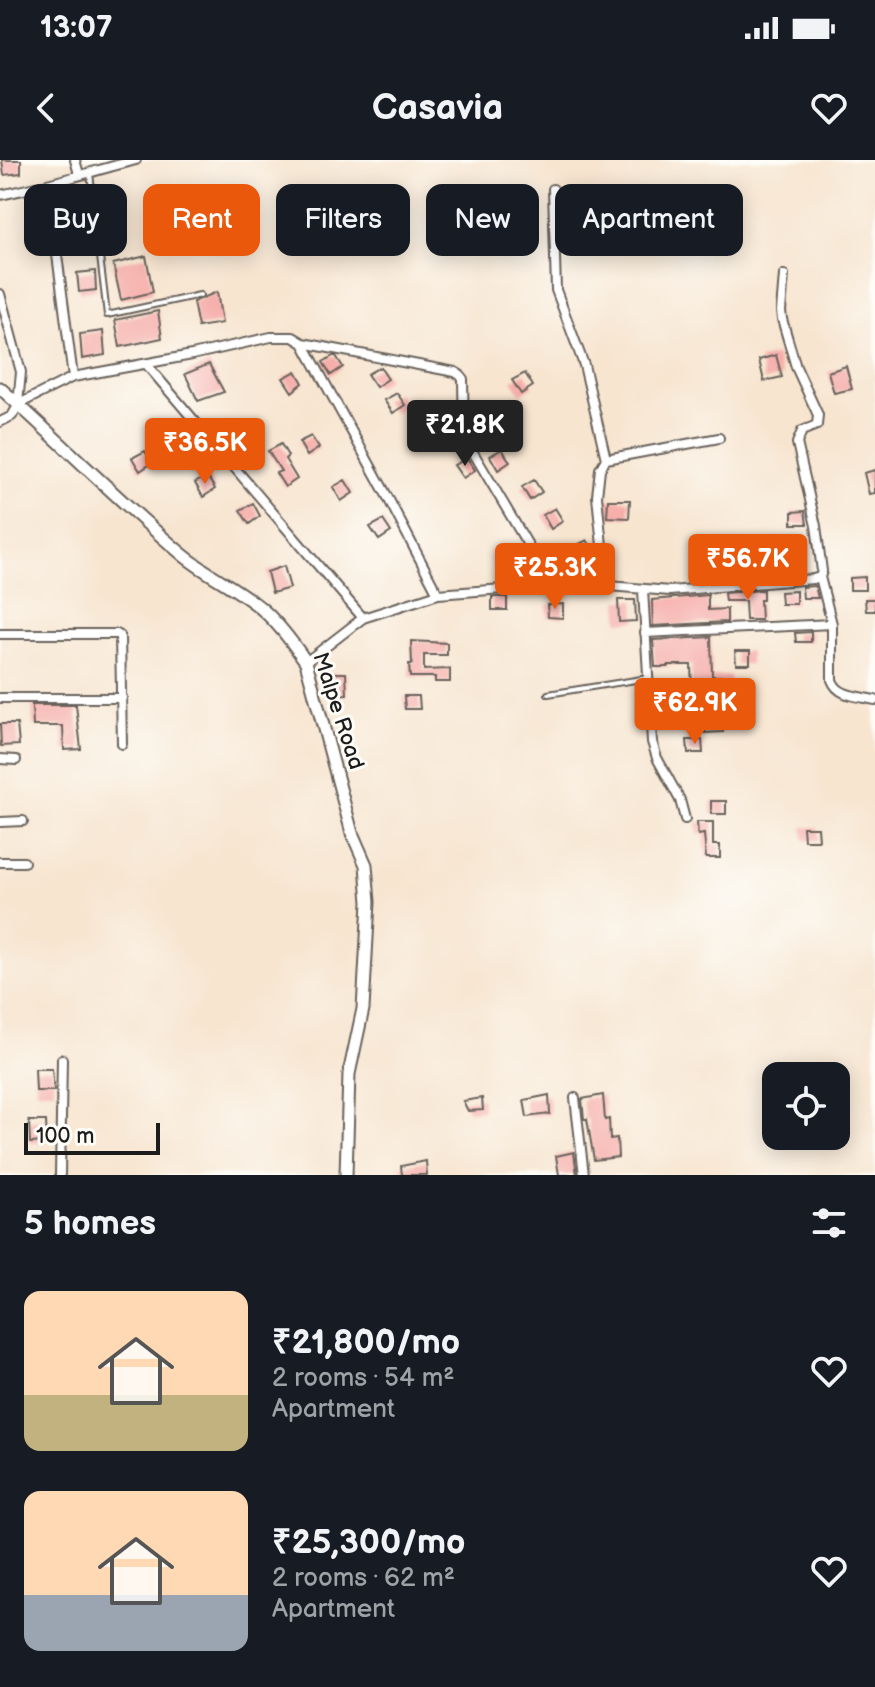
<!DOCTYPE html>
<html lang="en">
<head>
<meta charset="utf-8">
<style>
	:root { --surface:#171b24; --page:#20242c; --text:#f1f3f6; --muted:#9ea1a6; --accent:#ea580c }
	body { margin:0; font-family:"Balsamiq Sans",sans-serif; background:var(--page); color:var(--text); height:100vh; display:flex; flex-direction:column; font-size:30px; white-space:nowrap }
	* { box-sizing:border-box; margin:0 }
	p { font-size:26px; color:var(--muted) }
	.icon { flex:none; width:44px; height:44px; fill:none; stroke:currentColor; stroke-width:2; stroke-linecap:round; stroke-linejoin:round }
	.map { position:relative; height:1015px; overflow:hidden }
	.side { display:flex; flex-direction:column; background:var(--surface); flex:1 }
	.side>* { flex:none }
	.top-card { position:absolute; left:24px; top:24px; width:828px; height:72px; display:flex; gap:16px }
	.tools { position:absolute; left:762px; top:902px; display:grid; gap:16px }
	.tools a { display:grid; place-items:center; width:88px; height:88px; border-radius:16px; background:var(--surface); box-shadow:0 4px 20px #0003; font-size:40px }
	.scale { position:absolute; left:24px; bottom:20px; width:136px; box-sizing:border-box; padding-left:8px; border:4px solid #1c1c1c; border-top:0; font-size:22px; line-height:28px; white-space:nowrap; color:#1c1c1c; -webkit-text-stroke:6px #fdfcf7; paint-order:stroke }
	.price { position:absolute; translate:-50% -68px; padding:0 18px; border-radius:8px; background:var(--accent); color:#fff; font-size:26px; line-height:52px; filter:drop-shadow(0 2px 4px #0008) }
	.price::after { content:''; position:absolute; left:50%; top:48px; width:24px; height:18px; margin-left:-12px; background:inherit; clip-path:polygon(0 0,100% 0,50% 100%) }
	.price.current { background:#222; color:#fff }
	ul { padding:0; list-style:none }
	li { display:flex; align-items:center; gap:24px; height:200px; padding:0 24px }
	li span { display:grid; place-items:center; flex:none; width:224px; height:160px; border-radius:16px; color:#555 }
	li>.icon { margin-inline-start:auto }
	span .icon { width:96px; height:96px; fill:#fffc; stroke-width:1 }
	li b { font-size:34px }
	h2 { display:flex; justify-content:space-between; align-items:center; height:96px; padding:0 24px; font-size:34px }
	.chip { padding:0 28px; border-radius:16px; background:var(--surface); box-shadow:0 4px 20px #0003; font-size:28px; line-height:72px }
	.chip.current { background:var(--accent); color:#fff }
	.status { display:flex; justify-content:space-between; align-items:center; height:56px; padding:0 40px; background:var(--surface); direction:ltr }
	.status svg { height:22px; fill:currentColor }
	header { display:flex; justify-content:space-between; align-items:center; height:104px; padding:0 24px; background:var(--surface); font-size:36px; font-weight:800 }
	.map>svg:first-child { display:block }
	.building { fill:#f6afab }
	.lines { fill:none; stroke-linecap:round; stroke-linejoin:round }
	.service-casing { stroke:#69625b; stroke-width:8 }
	.minor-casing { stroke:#69625b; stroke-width:12 }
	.tertiary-casing { stroke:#69625b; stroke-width:15 }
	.service { stroke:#fff; stroke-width:4 }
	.minor { stroke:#fff; stroke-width:8 }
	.tertiary { stroke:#fff; stroke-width:11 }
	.labels { text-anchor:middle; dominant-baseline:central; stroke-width:6; stroke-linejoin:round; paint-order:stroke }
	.street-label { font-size:22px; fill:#1c1c1c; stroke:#fdfcf7 }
</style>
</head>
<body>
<div class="status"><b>13:07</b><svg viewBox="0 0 49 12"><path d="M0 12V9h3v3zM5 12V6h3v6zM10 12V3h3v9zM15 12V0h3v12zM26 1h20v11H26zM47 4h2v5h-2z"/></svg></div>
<header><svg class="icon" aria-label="back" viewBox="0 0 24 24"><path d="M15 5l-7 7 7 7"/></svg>Casavia<svg class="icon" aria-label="heart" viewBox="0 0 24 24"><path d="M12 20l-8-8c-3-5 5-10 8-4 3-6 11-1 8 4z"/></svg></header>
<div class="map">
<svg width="875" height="1015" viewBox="0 0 875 1015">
	<rect width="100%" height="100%" fill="#fdfcf7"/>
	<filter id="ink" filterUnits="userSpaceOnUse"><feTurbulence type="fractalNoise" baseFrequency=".0125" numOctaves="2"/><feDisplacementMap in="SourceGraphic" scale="16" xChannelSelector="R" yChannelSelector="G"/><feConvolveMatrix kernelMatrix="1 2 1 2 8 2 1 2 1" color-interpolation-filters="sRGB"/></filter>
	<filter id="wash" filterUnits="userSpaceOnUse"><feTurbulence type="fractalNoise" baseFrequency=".006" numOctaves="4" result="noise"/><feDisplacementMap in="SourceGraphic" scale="32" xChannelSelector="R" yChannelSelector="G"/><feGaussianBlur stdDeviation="1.8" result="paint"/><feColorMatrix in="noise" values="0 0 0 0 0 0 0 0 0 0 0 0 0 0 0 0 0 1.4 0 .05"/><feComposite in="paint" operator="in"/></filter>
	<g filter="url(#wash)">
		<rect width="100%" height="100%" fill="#f7e5d0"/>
		<g id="blocks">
			<path class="building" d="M2,0H21V13L4,15Z
				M86,34L87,54L70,55L68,37Z
				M146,96L153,132L121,140L113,104Z
				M95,111L96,130L79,132L77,113Z
				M217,132L222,163L198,167L193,142Z
				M158,151L162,178L120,187L115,160Z
				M103,171L105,195L82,199L80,174Z
				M776,195L782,217L764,221L759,200Z
				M333,196H336L343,207L331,215L323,202Z
				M209,204L224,232L198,241L185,214Z
				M846,206L852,229L834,233L828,212Z
				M380,207L388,219L376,227L367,214Z
				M296,211L303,223L292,232L283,218Z
				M525,213L533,226L521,234L512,220Z
				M397,233L405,245L393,253L384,240Z
				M499,267L506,279L494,287L486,274Z
				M193,276L200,288L171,307L162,293Z
				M311,276L319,288L307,296L299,282Z
				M281,284L288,296L285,299L297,319L285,327L276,313L281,311L268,291Z
				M502,289L510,302L498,310L490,296Z
				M145,291L152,303L140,311L132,298Z
				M467,298L475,310L463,318L454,305Z
				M875,310V333L869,334L864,313Z
				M207,316L215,329L203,337L195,323Z
				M345,320L353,333L341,341L333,327Z
				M534,320L542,332L530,340L522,327Z
				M608,340H630L629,358L607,357Z
				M253,343L260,356L249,364L240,350Z
				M555,348L563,361L551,369L543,355Z
				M805,351L807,364H792V352Z
				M383,360L391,372L379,380L370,367Z
				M775,378H790V391H775Z
				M587,380L595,392L583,400L581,398L560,412L552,398Z
				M284,406L290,428L272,433L267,412Z
				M865,417V430H850V418Z
				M815,426L818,438H803L802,427Z
				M763,430V440H760L761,460H746L745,441H725L724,433Z
				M796,431V444H781L780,432Z
				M708,435V450L727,449V462L653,466L652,440Z
				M492,437H507V450H492Z
				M865,439H875V451H866Z
				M618,440H635L636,461L619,462Z
				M563,444V458L548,457L547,445Z
				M811,472V482H796L795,473Z
				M711,477L712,516H730L731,529H692L691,505H668V507H655L653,480Z
				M411,481L447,483V495H424V510L450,509V522H435V517H410L409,504H412Z
				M735,491H750V504H736Z
				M329,513H346L347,534L329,535Z
				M404,536H419L420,549H405Z
				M32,545H76L81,589L64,590L63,566H33Z
				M704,551H721L723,572L705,573Z
				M0,564H17L19,585L1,586Z
				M687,580H702L703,593H688Z
				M711,641H726V654H711Z
				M697,662H713V685H720V698H706L704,674L698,675Z
				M803,667H818L819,680H804Z
				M35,909H52L54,931H36Z
				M549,935L550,954L527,957L524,940Z
				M603,935L605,960L609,959L610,979L617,978L618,997L594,1000L587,959H584L582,939Z
				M482,938L483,950L468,951L463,941Z
				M29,961H46L47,982L30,983Z
				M574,992L577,1015H559L556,996Z
				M426,1001L427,1015H402L401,1006Z"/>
		</g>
	</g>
	<g filter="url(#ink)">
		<use href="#blocks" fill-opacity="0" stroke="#69625b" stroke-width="2"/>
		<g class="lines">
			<g class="service-casing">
				<path id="service" d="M90,13L107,155L200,135
					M548,534L648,518"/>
			</g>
			<g class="minor-casing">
				<path id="minor" d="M75,0L79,14
					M48,26L73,217
					M553,29L556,130L584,205L606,299
					M0,35C46,26 90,12 136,0
					M0,134L21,212L18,244
					M303,183L455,212L460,215L463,219L464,277L534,395L541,426
					M146,204L363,458
					M0,262L12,256L19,244L73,217L192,195L271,177H293L303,183L386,334L438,434
					M820,417L832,464V520C838,537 859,536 875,540
					M606,425L597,336L600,309L606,299L719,278
					M643,430L652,582L657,598L680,640L685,659
					M645,473L832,464
					M0,474H117L120,476L122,584
					M306,502L363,458L438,434L541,426L596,425L670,431L813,419L820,417L822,411L816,366L797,283L802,271L817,265L818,255L796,207L782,159L781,151L784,115
					M0,538H122
					M0,599L16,600
					M0,662L23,661
					M0,702H24
					M575,938L584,1015
					M60,1015L62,899"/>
			</g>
			<g class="tertiary-casing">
				<path id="tertiary" d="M0,228C61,282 119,341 182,394C207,415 238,428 263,450C280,465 293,483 306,502L352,673L366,705L369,742L363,849L349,914L346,1015"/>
			</g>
			<use href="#service" class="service"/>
			<use href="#minor" class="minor"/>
			<use href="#tertiary" class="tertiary"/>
		</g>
	</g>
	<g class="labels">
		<g class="street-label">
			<text transform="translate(338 551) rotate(72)">Malpe Road</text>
		</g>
	</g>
</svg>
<div class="tools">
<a><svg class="icon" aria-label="locate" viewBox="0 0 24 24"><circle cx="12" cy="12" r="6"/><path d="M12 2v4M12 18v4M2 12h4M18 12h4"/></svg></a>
</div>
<div class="scale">100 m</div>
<b class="price current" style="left:465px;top:308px">₹21.8K</b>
<b class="price" style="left:205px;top:326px">₹36.5K</b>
<b class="price" style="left:748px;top:442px">₹56.7K</b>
<b class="price" style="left:555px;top:451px">₹25.3K</b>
<b class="price" style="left:695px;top:586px">₹62.9K</b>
<div class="top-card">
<a class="chip">Buy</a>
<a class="chip current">Rent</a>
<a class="chip">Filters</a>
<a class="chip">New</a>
<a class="chip">Apartment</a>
</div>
</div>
<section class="side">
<h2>5 homes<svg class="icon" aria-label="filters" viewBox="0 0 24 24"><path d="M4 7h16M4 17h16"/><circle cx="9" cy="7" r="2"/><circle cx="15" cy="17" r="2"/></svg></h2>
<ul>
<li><span style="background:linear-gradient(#ffd9b3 65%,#c2b280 0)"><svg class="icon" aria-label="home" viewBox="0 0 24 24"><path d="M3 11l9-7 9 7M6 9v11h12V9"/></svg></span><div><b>₹21,800/mo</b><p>2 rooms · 54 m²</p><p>Apartment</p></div><svg class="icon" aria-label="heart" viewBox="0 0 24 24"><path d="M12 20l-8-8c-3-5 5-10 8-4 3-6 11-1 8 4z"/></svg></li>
<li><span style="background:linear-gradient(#ffd9b3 65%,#9aa5b1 0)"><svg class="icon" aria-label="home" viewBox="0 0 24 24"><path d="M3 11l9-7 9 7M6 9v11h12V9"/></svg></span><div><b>₹25,300/mo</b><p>2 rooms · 62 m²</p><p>Apartment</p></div><svg class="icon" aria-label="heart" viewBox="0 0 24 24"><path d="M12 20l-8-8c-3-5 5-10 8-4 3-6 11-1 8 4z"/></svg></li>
</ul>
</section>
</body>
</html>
